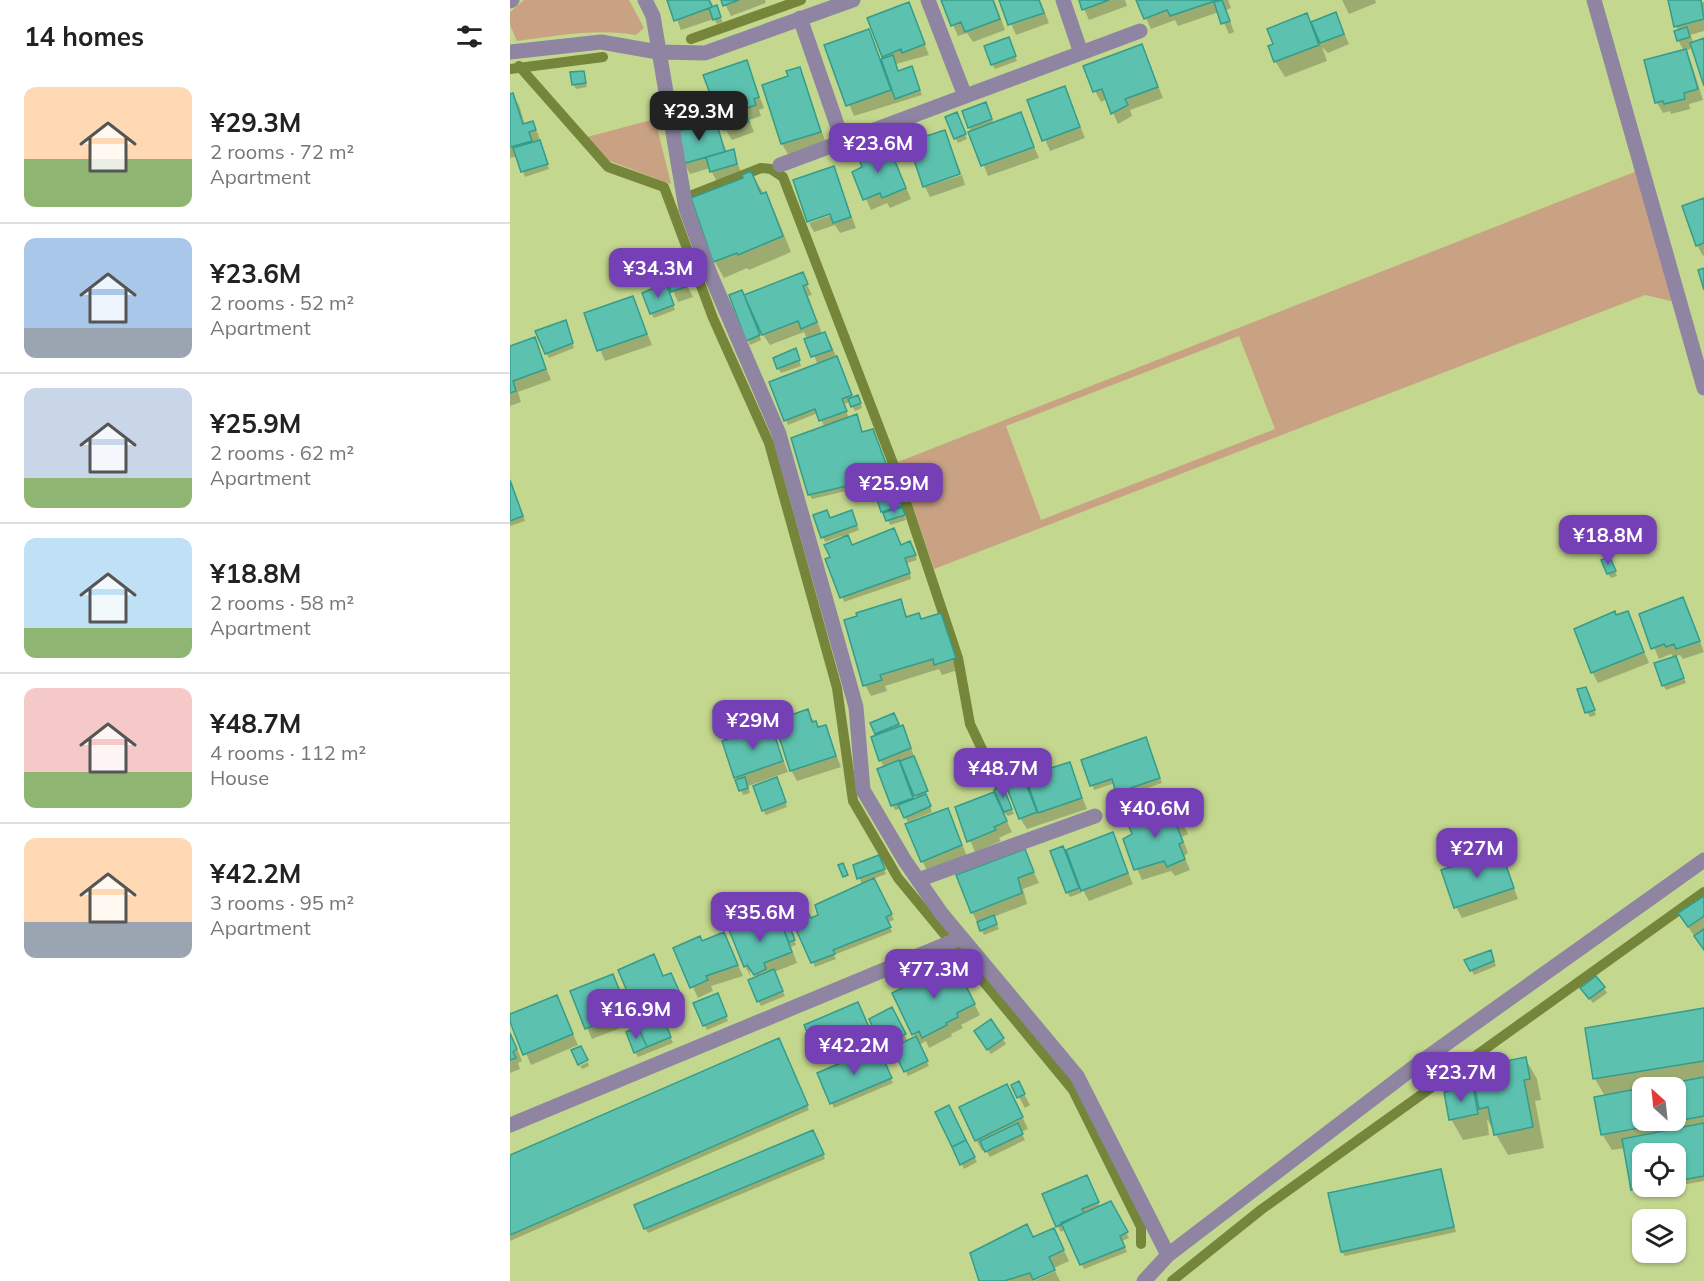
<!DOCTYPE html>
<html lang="en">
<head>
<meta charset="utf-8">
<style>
	:root { --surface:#fff; --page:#f6f6f6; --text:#222; --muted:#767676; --line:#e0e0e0; --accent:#753fb6 }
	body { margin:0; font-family:Mulish,sans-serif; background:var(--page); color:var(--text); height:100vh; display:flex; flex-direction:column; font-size:22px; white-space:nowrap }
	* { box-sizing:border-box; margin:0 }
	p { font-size:20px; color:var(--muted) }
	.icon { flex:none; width:33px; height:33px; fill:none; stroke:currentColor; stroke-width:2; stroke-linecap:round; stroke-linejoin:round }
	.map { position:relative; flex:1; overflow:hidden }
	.sheet { display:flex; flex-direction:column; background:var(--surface); width:510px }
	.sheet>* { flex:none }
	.needle { width:39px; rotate:333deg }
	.tools { position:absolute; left:1122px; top:1077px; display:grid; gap:12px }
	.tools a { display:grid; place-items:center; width:54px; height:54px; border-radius:12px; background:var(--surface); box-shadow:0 2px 4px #0004; font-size:30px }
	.price { position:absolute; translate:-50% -51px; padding:0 14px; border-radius:12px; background:var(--accent); color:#fff; font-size:20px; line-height:39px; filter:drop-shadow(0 2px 3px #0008) }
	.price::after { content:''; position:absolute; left:50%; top:36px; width:18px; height:14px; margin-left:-9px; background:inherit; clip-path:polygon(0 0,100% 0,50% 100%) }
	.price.current { background:#222; color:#fff }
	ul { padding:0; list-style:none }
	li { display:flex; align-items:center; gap:18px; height:150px; padding:0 24px }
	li+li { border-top:2px solid var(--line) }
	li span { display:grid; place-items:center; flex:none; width:168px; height:120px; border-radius:12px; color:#555 }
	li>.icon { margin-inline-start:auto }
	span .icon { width:72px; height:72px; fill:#fffc; stroke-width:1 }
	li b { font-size:26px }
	h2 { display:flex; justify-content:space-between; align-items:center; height:72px; padding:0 24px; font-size:26px }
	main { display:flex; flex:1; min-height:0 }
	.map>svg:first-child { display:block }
	.green { fill:#c9a283; fill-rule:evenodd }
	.shadow { fill:#0003; fill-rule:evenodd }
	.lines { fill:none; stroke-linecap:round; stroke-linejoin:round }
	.stream { stroke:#75863a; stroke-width:10 }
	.building { fill:#5dc1af; stroke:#349c8b; stroke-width:1.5 }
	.street { stroke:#8f85a3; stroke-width:15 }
</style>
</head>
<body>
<main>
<section class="sheet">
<h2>14 homes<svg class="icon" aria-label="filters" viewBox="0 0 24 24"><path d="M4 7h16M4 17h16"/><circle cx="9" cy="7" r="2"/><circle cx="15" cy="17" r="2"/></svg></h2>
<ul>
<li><span style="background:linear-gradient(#ffd9b3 60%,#8fb573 0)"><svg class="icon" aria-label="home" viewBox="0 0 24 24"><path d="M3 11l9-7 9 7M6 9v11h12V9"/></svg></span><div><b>¥29.3M</b><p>2 rooms · 72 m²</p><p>Apartment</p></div></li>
<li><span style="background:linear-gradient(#a9c7e8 75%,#9aa5b1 0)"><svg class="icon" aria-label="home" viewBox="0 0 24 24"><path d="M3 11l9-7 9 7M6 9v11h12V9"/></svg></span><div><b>¥23.6M</b><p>2 rooms · 52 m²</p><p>Apartment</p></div></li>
<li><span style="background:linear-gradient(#c9d6e8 75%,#8fb573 0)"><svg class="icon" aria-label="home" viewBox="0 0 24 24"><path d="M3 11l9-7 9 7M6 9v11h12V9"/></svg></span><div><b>¥25.9M</b><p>2 rooms · 62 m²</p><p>Apartment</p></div></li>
<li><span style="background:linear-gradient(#bfe0f5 75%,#8fb573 0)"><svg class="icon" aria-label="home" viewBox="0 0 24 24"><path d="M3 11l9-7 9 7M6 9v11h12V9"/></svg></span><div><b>¥18.8M</b><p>2 rooms · 58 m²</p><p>Apartment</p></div></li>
<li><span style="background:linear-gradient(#f6c9c9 70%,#8fb573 0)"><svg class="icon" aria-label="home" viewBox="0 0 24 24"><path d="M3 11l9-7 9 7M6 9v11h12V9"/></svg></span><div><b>¥48.7M</b><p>4 rooms · 112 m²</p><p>House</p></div></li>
<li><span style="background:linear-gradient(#ffd9b3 70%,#9aa5b1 0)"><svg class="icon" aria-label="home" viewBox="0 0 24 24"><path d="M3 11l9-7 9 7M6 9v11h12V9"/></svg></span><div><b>¥42.2M</b><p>3 rooms · 95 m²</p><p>Apartment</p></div></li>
</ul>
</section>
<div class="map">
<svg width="1194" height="1281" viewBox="0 0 1194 1281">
	<rect width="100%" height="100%" fill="#c4d78e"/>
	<path class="green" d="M14,0H119L134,28L126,35C87,28 46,36 7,41L0,25V12Z
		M145,119L161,184L97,160L77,137Z
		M1137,167L1170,303L1135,295L424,569L388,462ZM729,336L765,429L531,520L496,426Z"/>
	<path class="shadow" d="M159,0H200L213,22L207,24L204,19L171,30Z
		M213,0H255L256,3L221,16Z
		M432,0H484L495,30L463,42L457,33L448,36Z
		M491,0H530L539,23L506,35Z
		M570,0H615L617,6L579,20Z
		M628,0H718L721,8L716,10L724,32L719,34L709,12L668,26L665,20L641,29Z
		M832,0H865L866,3L839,14Z
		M1159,0L1194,2V31L1180,35L1184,43L1194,40V81L1183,48L1175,51L1181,62L1193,100L1179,104L1180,109L1161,114L1160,111L1153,113L1147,103L1136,61L1174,51L1168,40V31Z
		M398,4L419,55L386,64L389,72L404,73L412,95L344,116L316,46L358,31L371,61L375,59L373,56Z
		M826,14L839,44L818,53L812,47L817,61L775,77L765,61L797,15L801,23Z
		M501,43L507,61L485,69L482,64Z
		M632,46L653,98L620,110L622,116L608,124L597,99L591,102L585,91Z
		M236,62L254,108L249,110L251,116L239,120L244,132L222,140L215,129Z
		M289,69L316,143L278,154L272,144L254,86L279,77Z
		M73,72L77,87L66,89L63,84Z
		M554,88L575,138L540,151L519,101Z
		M0,95H2L9,105L15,125L22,123L28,134L39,169L15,177L7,156L0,158Z
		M476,104L484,124L510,114L529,158L478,176L459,127Z
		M449,119L457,139L448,143L445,138Z
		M205,122L217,153L223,151L232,175L207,182L200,168L180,174L174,163Z
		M434,131L451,173L414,185Z
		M378,146L401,199L380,208L377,203L361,210L344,172L354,168Z
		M323,168L346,228L330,233L325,225L304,232L299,223L327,213Z
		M241,173L264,210L281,252L239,270L237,268L214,278L205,262L183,199L235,179Z
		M452,175L455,185L420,197L415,187Z
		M1194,200V255L1193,256L1187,245Z
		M292,274L302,295L298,296L312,334L315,333L321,344L343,398L350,401L352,408L345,411L340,402L334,404L339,419L352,434L365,435L396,520L380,525L368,497L352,502L345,489L302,499L299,494L315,428L308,413L278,425L276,420L308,365L294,332L260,345L247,326L251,340L240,345L238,340L234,296Z
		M174,279L183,297L168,302L160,284Z
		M158,290L165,310L144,318L141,313Z
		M123,298L142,345L95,361L75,314Z
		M58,327L64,348L39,358L36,353Z
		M24,339L41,380L8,392L11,402L0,406V348Z
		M288,355L291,366L271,373L268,368Z
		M1,482L15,521L0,526V482Z
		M317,512L321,520L344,517L349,530L336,535L342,546L402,547L407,560L397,563L401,579L334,602L322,558L333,538L332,536L315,542L305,516Z
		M1102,563L1107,576L1101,578L1098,574Z
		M1173,599L1194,652L1173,659L1170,655L1165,656L1176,683L1156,690L1153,685L1164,658L1161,654L1149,659L1130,615Z
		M390,601L398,618L411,620L430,614L451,669L432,675L429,669L375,686L377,691L361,696L355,685Z
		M1118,613L1139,663L1088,683L1082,672L1106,617Z
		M1078,693L1086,715L1080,717L1077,712Z
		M297,711L309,729L315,727L331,767L287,781L281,770Z
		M386,719L398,738L422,812L398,822L390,809L385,810L383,806L369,770L375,768L370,760L366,734ZM401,789H402L408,799L404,800Z
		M260,726L278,772L238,786L240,793L233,795L226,777Z
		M638,744L652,783L611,797L605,783L584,790L573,761Z
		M559,764L577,809L517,829L510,818L513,778L520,790Z
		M269,784L277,807L256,815L253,810Z
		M495,793L504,814L498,816L492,811L502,832L489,838L491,841L465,852L447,808L490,805Z
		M665,807L678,834L672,837L678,853L674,856L680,870L665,876L661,871L632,880L614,839Z
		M437,810L457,856L418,872L412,861Z
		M602,834L623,884L579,901L570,885L571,893L560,897L557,892L569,882Z
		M514,851L529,883L513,889L517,904L483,917L489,929L474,935L462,912Z
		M991,852L1008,899L952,918L946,907Z
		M371,861L376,874L363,879L384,920L378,922L382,932L324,955L326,959L305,967L303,962L300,920L352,885L345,866Z
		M1194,897V950L1176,924Z
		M274,914L286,945L281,947L287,963L264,972L275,996L251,1006L248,1001V979L241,967L239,969L241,977L235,966Z
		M214,934L233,976L201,986L203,991L188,998L165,949L192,943Z
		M143,956L154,978L166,985L174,1004L151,1012L147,1005L129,1013L110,971Z
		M983,957L986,966L964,975L957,961Z
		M449,974L470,1015L451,1025L453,1028L441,1034L442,1036L419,1048L416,1041L409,1045L419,1066L398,1076L383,1047L376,1050L361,1020L384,1014L398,1042L406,1038L384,994Z
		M102,976L123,1023L82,1039L62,992Z
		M1094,988L1097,993L1083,1003L1075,993Z
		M46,997L68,1045L21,1065L0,1016Z
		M210,1000L218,1021L197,1030L194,1025Z
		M350,1008L363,1039L312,1061L296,1025Z
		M1194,1009V1181L1166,1186V1154H1132V1186H1164L1125,1194L1115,1148L1102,1150L1092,1134L1095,1096L1085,1079ZM1132,1088H1166V1120H1132Z
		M481,1021L496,1044L481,1054L469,1036Z
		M155,1023L163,1043L128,1057L125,1052Z
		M0,1032L12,1061L8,1063L10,1069L0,1073Z
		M271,1045L299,1110L0,1241V1157Z
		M370,1054L383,1083L324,1108L309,1074Z
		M1015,1058L1027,1079L1031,1100L1025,1101L1034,1148L998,1155L977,1119L979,1135L953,1140L941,1119L962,1088L968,1098Z
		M78,1062L79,1066L72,1069L70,1066Z
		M503,1086L514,1094L520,1105L515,1108Z
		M503,1097L518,1129L511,1132L515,1140L480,1157L475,1149L472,1151L466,1140Z
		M438,1107L467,1162L454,1169L452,1164Z
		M306,1136L315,1159L138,1233L135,1228Z
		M931,1170L946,1232L835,1256L832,1252Z
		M579,1182L590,1207L600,1203L619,1238L612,1241L617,1252L574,1269L555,1230L551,1232L548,1227L534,1195Z
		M544,1230L559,1261L522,1278V1281H471Z
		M545,1271L550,1281H524Z"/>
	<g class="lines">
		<path class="stream" d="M181,39L291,0
			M9,66L98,167L154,187L203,318L259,443L327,688L343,801L388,878L563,1090L631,1227V1244
			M0,69L93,57
			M180,196L251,168L261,169L273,177L384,466L448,658L460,724L489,785
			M662,1281L752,1209L1194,892"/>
	</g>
	<path class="building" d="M157,0H199L202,7L164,21Z
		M211,0H229L213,6Z
		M431,0H483L490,19L455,32L451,22L441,26Z
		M489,0H529L534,13L498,25Z
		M569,0H599L572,10Z
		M626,0H708L660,16L657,10L634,19Z
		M712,0L720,21L711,24L704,2Z
		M1158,0H1191L1194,19L1164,27Z
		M399,2L415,44L392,53L391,49L372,57L357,18Z
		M207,5L211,17L203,20L199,8Z
		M826,12L834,34L810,43L801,22Z
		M797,13L809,45L764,62L758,46L763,44L757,29Z
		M1177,27L1180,37L1167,41L1164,31Z
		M359,29L381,90L336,106L314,45Z
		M499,37L506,56L481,65L474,46Z
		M1194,38V86L1180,43Z
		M632,44L648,87L615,99L618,105L601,114L592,89L583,92L573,66Z
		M1176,49L1188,89L1174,93L1175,99L1154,104L1153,101L1145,103L1134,60Z
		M383,55L388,71L402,66L410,90L385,99L371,59Z
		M237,60L249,97L244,99L246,105L234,109L239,122L214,130L193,75Z
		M290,67L311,132L271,144L252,85L278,76L276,71Z
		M74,71L76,83L62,85L60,72Z
		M555,86L570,127L532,141L517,100Z
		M3,93L13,124L23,121L26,130L19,132L22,141L0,147V94Z
		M476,102L482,119L458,128L452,111Z
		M447,112L456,134L444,139L435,117Z
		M511,112L524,147L471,166L458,132Z
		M206,121L215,152L172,164L164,132Z
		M435,130L450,174L413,187L398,142Z
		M30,140L38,164L11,172L3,148Z
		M378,144L396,188L372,198L370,193L353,200L342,172L352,167L348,157Z
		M224,149L227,164L200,172L196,157Z
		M324,166L341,217L323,223L320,214L297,222L283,180Z
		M241,171L251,194L256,192L273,236L228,255L227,253L203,262L181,198L233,178L232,175Z
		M1194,198V243L1186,246L1172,206Z
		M1194,268V290L1188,270Z
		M293,272L298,284L293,286L307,322L291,329L288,321L252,335L234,295Z
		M175,277L178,286L161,292L158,283Z
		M156,283L164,305L140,314L132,293Z
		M232,290L250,335L236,341L219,295Z
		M123,296L137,334L87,351L74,313Z
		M56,320L63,343L35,354L25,331Z
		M315,332L322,350L301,357L294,339Z
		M25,337L36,369L3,381L6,391L0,393V346Z
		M286,348L290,360L267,369L263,358Z
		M327,356L342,395L332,399L337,411L309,421L305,409L274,421L259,382Z
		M348,395L351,403L341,407L338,399Z
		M347,414L352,432L363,429L392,506L371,512L365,493L348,498L341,485L298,495L281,438Z
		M0,480L13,516L0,521Z
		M392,507L395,515L376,521L373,513Z
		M317,510L320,518L342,510L347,525L311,538L303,515Z
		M384,528L391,545L400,541L406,555L395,558L400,573L330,598L315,559L320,557L314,545L338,535L342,545Z
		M1100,557L1106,571L1097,574L1091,560Z
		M1173,597L1190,641L1166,649L1164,644L1156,647L1154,644L1141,649L1129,614Z
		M391,599L396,617L409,613L411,619L431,613L446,658L424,665L423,659L370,675L372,680L353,686L334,620L347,616L346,613Z
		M1105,611L1106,615L1118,611L1134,652L1081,673L1064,629Z
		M1166,656L1174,678L1152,686L1144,663Z
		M1076,687L1085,710L1075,713L1067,689Z
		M298,709L302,722L306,721L308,727L316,725L326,756L280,771L264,721Z
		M384,713L389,724L365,734L360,723Z
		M261,724L273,761L224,778L212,741Z
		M393,725L401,748L369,761L361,737Z
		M636,737L650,778L606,793L602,779L580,786L571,760Z
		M404,756L418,791L404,796L390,761Z
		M389,760L403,798L381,806L367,769Z
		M560,762L572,798L528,813L515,776Z
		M513,776L527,812L509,819L495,783Z
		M235,777L238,788L229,791L225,780Z
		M267,777L276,802L252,811L243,786Z
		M493,786L502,809L494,812L484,790Z
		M484,792L497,821L484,827L486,830L457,842L445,807Z
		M416,794L421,806L394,818L388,805Z
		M665,805L673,823L667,826L673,842L669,844L675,859L657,867L654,861L624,870L613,839L622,834L617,822Z
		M438,808L452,845L411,862L395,824Z
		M603,832L618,873L571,891L556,850Z
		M553,846L569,888L556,893L540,851Z
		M515,849L524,872L508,878L512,893L461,913L446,875Z
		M991,851L1004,888L944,908L931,870Z
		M369,855L375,869L347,879L343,865Z
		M333,863L338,875L333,877L328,865Z
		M364,878L382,914L376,917L381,927L323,950L325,954L301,963L279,914L295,907L301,918L308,915L305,905Z
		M1194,896V916L1178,927L1168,913Z
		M272,907L285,940L279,942L273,928L266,930L259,912Z
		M260,913L266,930L273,928L282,952L254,963L256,969L244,975L237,965L234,967L219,930Z
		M484,915L487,924L470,931L467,922Z
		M1194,929V950L1184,936Z
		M214,932L228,965L196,976L198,980L180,988L163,948L190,936L192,941Z
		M981,950L984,961L960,971L954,960Z
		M144,954L153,976L161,973L170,993L143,1002L140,995L122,1003L108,970Z
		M444,962L465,1004L447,1013L448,1017L436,1023L437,1025L412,1038L409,1031L402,1035L382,993L404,982L403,980Z
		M264,969L273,991L247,1002L238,980Z
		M103,974L118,1012L75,1029L60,991Z
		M1086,976L1095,987L1079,999L1070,988Z
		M208,993L217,1016L193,1026L183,1003Z
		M47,995L63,1034L13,1055L0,1022V1014Z
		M348,1002L362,1034L308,1057L294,1025Z
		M382,1007L396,1034L372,1046L359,1019Z
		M1194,1008V1061L1083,1079L1075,1028Z
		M153,1017L161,1037L137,1047L128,1027Z
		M481,1019L494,1038L477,1050L464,1031Z
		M128,1027L137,1047L124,1053L116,1032Z
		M0,1033L7,1049L3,1052L6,1058L0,1060Z
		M406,1036L418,1061L394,1072L382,1048Z
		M269,1038L298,1105L0,1235V1155Z
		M71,1046L78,1060L68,1065L61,1050Z
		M368,1047L382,1078L320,1104L307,1073Z
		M1016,1057L1020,1079L1014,1080L1023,1127L984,1135L978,1107L969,1109L961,1068Z
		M1194,1077V1116L1091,1135L1084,1097L1132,1088V1120H1166V1088H1136Z
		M509,1081L515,1094L507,1098L501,1085Z
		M497,1084L513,1117L465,1141L449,1107Z
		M963,1086L968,1114L939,1120L934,1092Z
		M439,1105L456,1140L442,1147L425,1112Z
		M508,1123L513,1134L475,1152L470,1141Z
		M1194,1123V1176L1166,1181V1154H1132V1186H1137L1121,1190L1112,1139Z
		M303,1130L314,1154L134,1229L124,1205Z
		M456,1140L465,1157L450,1165L442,1147Z
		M931,1169L944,1227L831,1252L818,1193Z
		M577,1175L589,1202L572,1209L574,1213L546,1227L532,1194Z
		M601,1201L618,1232L610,1236L615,1247L570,1265L551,1223Z
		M517,1224L523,1237L544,1228L554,1250L539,1257L545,1270L523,1280L520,1273L494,1281H469L460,1253Z"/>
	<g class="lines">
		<path class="street" d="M135,0L143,16L176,209L201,276L269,434L346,707L353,790L395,861L431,913L567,1076L658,1255
			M418,0L455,96
			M553,0L571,53
			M1084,0L1194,388
			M0,1L2,0
			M290,18L333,142
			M0,52L91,42L148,52L195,53L343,0
			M270,165L630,31
			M408,880L585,816
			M0,1125L451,938
			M634,1281L658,1255L912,1061L1194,860"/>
	</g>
</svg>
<div class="tools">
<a><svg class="needle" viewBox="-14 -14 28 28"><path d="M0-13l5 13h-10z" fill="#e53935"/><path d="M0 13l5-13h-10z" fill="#767676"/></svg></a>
<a><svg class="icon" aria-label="locate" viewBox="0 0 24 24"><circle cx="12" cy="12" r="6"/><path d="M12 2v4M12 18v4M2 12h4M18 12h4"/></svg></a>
<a><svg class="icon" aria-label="layers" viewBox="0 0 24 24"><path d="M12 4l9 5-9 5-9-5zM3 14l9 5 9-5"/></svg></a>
</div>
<b class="price current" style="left:189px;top:142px">¥29.3M</b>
<b class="price" style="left:368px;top:174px">¥23.6M</b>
<b class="price" style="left:148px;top:299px">¥34.3M</b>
<b class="price" style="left:384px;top:514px">¥25.9M</b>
<b class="price" style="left:1098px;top:566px">¥18.8M</b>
<b class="price" style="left:243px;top:751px">¥29M</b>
<b class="price" style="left:493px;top:799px">¥48.7M</b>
<b class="price" style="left:645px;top:839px">¥40.6M</b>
<b class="price" style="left:967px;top:879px">¥27M</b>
<b class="price" style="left:250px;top:943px">¥35.6M</b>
<b class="price" style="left:424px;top:1000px">¥77.3M</b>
<b class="price" style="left:126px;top:1040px">¥16.9M</b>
<b class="price" style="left:344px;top:1076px">¥42.2M</b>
<b class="price" style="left:951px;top:1103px">¥23.7M</b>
</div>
</main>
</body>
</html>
